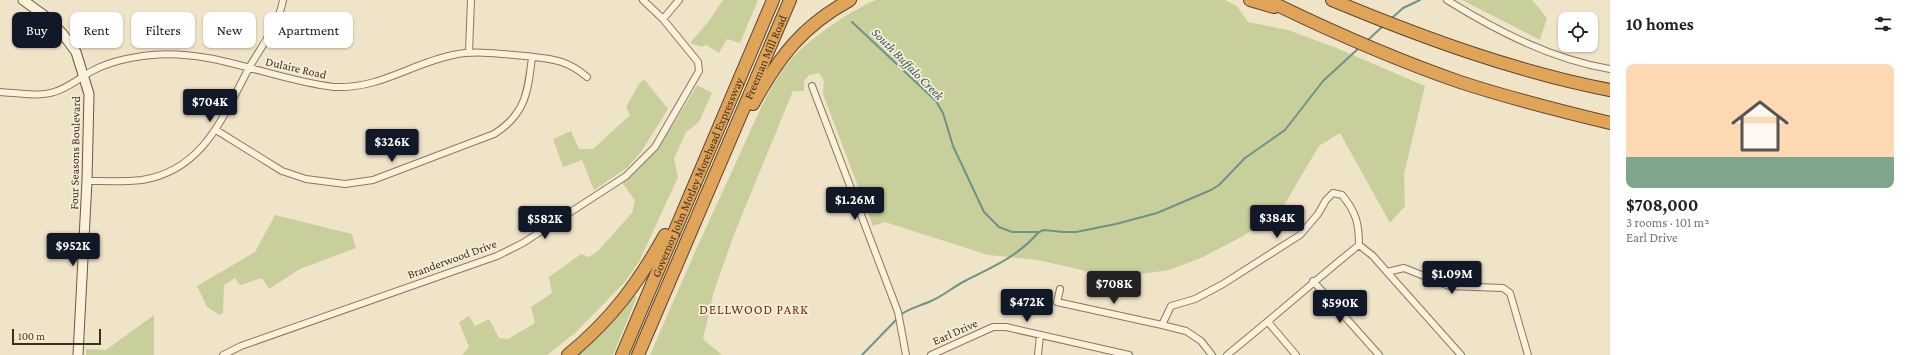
<!DOCTYPE html>
<html lang="en">
<head>
<meta charset="utf-8">
<style>
	:root { --surface:#fff; --page:#f6f6f6; --text:#202124; --muted:#757577; --line:#e0e0e0; --accent:#111827 }
	body { margin:0; font-family:"Crimson Pro",serif; background:var(--page); color:var(--text); height:100vh; display:flex; flex-direction:column; font-size:15px; white-space:nowrap }
	* { box-sizing:border-box; margin:0 }
	p { font-size:13px; color:var(--muted) }
	.icon { flex:none; width:22px; height:22px; fill:none; stroke:currentColor; stroke-width:2; stroke-linecap:round; stroke-linejoin:round }
	.map { position:relative; flex:1; overflow:hidden }
	.details { display:flex; flex-direction:column; background:var(--surface); width:300px }
	.details>* { flex:none }
	.banner { position:absolute; left:12px; top:12px; width:380px; height:36px; display:flex; gap:8px }
	.tools { position:absolute; left:1558px; top:12px; display:grid; gap:8px }
	.tools a { display:grid; place-items:center; width:40px; height:40px; border-radius:8px; background:var(--surface); box-shadow:0 1px 3px #0004; font-size:20px }
	.scale { position:absolute; left:12px; bottom:10px; width:89px; box-sizing:border-box; padding-left:4px; border:2px solid #3d2e20; border-top:0; font-size:11px; line-height:14px; white-space:nowrap; color:#3d2e20; -webkit-text-stroke:3px #f7eed8; paint-order:stroke }
	.price { position:absolute; translate:-50% -34px; padding:0 9px; border-radius:4px; background:var(--accent); color:#fff; font-size:13px; line-height:26px; filter:drop-shadow(0 1px 2px #0008) }
	.price::after { content:''; position:absolute; left:50%; top:24px; width:12px; height:9px; margin-left:-6px; background:inherit; clip-path:polygon(0 0,100% 0,50% 100%) }
	.price.active { background:#222; color:#fff }
	ul { padding:0; list-style:none }
	li { display:grid; align-content:center; gap:8px; height:212px; padding:0 16px }
	li+li { border-top:1px solid var(--line) }
	li span { display:grid; place-items:center; height:124px; border-radius:8px; color:#555 }
	li>.icon { margin-inline-start:auto }
	span .icon { width:72px; height:72px; fill:#fffc; stroke-width:1 }
	li b { font-size:17px }
	h2 { display:flex; justify-content:space-between; align-items:center; height:48px; padding:0 16px; font-size:17px }
	.tag { padding:0 14px; border-radius:8px; background:var(--surface); box-shadow:0 1px 3px #0004; font-size:14px; line-height:36px }
	.tag.active { background:var(--accent); color:#fff }
	main { display:flex; flex:1; min-height:0 }
	.map>svg:first-child { display:block }
	.green { fill:#c9cf9b }
	.lines { fill:none; stroke-linecap:round; stroke-linejoin:round }
	.stream { stroke:#6f938a; stroke-width:2 }
	.street-casing { stroke:#8d765c; stroke-width:8 }
	.secondary-casing { stroke:#6f573f; stroke-width:11 }
	.highway-casing { stroke:#5b4430; stroke-width:14 }
	.street { stroke:#faf1dc; stroke-width:6 }
	.secondary { stroke:#faf1dc; stroke-width:9 }
	.highway { stroke:#e0a458; stroke-width:12 }
	.labels { text-anchor:middle; dominant-baseline:central; stroke-width:3.5; stroke-linejoin:round; paint-order:stroke }
	.street-label { font-size:12px; fill:#3d2e20; stroke:#f7eed8 }
	.water-label { font-size:13px; font-style:italic; fill:#2f5d5a; stroke:#f7eed8 }
	.neighbourhood-label { font-size:13px; letter-spacing:1px; fill:#6b2e1e; stroke:#f7eed8 }
</style>
</head>
<body>
<main>
<div class="map">
<svg width="1610" height="355" viewBox="0 0 1610 355">
	<rect width="100%" height="100%" fill="#f0e4c8"/>
	<path class="green" d="M723,0H758L740,43L727,39L719,53L706,45L702,47L690,43L708,22Z
		M876,0H1225L1237,6L1248,22L1288,30L1334,47L1425,86L1404,174L1405,206L1390,223L1340,133L1319,146L1283,207L1273,217L1243,236L1203,257L1169,270L1121,277L1103,275L1038,260L988,255L885,222L873,226L823,94L824,81L819,73L809,75L804,81V91H793L735,232L714,291L703,339L722,355H650C677,292 705,229 734,167C751,130 766,90 792,58C808,40 854,8 876,0Z
		M1462,0H1532L1547,18L1540,40Z
		M644,79L668,109L641,152L627,168L594,190L582,160L563,167L553,139L571,131L579,149H593L630,115L626,107L639,84Z
		M697,85L712,93L699,122L686,132L674,159L678,177L640,260L625,282L576,332L547,355H462L469,347L459,322L469,316L475,326L489,319L499,338L508,339L535,323L531,307L552,293L549,277L581,254L589,257L598,251L632,213L635,201L622,182C657,155 675,122 697,85Z
		M275,215L352,234L356,248L300,269L269,289L262,278L240,285L235,278L224,285L223,313L219,315L207,307L197,286L255,252Z
		M632,295L637,297L613,355H574Z
		M154,315V355H86V349L106,350Z"/>
	<g class="lines">
		<path class="stream" d="M1392,18L1403,8L1420,0
			M852,22L936,101L943,113L953,146L984,212L999,227L1012,232H1039L1044,230L1063,232H1076L1116,224L1157,213L1211,190L1219,185L1245,158L1285,130L1323,81L1360,47
			M1367,41L1384,25
			M900,315C910,308 920,306 931,301C943,296 953,287 965,281C994,266 1017,257 1039,232
			M862,355L897,319"/>
		<g class="street-casing">
			<path id="street" d="M1447,0C1497,31 1551,59 1610,69
				M663,19L679,0
				M469,52L471,0
				M812,86L898,312L906,355
				M0,92C17,93 38,97 54,92C69,88 80,77 94,70C111,61 133,57 152,55C215,49 272,80 334,87C380,89 410,64 453,55C476,50 501,54 525,56C551,59 566,59 587,77
				M216,130L282,171L306,179L345,184L373,180L494,134C526,114 528,91 532,57
				M87,181C105,181 124,182 142,180C204,170 223,116 249,68C261,47 279,24 283,0
				M1359,245L1373,256L1387,272L1404,268L1449,286L1503,288L1510,293L1528,355
				M1387,272L1461,355
				M1313,281L1379,355
				M1060,289L1057,302L1162,325
				M1268,322L1296,355
				M223,355L241,346L497,256L523,243L626,176L655,147L699,71L698,62L663,19L643,0
				M931,355L993,327H1006L1129,355
				M1038,355L1040,335
				M1212,355L1201,341L1186,331L1162,325L1171,306L1195,299L1223,284L1300,235L1318,214L1326,200L1333,193L1342,195C1356,212 1359,223 1359,245C1314,281 1272,319 1227,355"/>
		</g>
		<g class="secondary-casing">
			<path id="secondary" d="M23,0L45,16L62,33L76,52L89,94L87,181L78,355"/>
		</g>
		<g class="highway-casing">
			<g id="highway">
				<path d="M1250,0L1274,7"/>
				<path d="M1267,0C1330,31 1394,59 1460,82C1509,98 1560,111 1610,123"/>
				<path d="M1332,0C1421,37 1516,72 1610,90"/>
				<path d="M753,104C779,57 802,26 850,0"/>
				<path d="M568,355C612,319 638,283 665,235"/>
				<path id="s1" d="M622,355L773,0"/>
				<path id="s2" d="M638,355L790,0"/>
			</g>
		</g>
		<use href="#street" class="street"/>
		<use href="#secondary" class="secondary"/>
		<use href="#highway" class="highway"/>
	</g>
	<g class="labels">
		<g class="street-label">
			<text stroke="none"><textPath href="#s2" startOffset="324">Freeman Mill Road</textPath></text>
			<text transform="translate(296 68) rotate(13)">Dulaire Road</text>
			<text transform="translate(75 153) rotate(-89)">Four Seasons Boulevard</text>
			<text stroke="none"><textPath href="#s1" startOffset="193">Governor John Motley Morehead Expressway</textPath></text>
			<text transform="translate(452 259) rotate(-20)">Branderwood Drive</text>
			<text transform="translate(955 332) rotate(-24)">Earl Drive</text>
		</g>
		<g class="water-label">
			<text transform="translate(908 64) rotate(45)">South Buffalo Creek</text>
		</g>
		<g class="neighbourhood-label">
			<text x="754" y="309">DELLWOOD PARK</text>
		</g>
	</g>
</svg>
<div class="tools">
<a><svg class="icon" aria-label="locate" viewBox="0 0 24 24"><circle cx="12" cy="12" r="6"/><path d="M12 2v4M12 18v4M2 12h4M18 12h4"/></svg></a>
</div>
<div class="scale">100 m</div>
<b class="price" style="left:210px;top:123px">$704K</b>
<b class="price" style="left:392px;top:163px">$326K</b>
<b class="price" style="left:855px;top:221px">$1.26M</b>
<b class="price" style="left:1277px;top:239px">$384K</b>
<b class="price" style="left:545px;top:240px">$582K</b>
<b class="price" style="left:73px;top:267px">$952K</b>
<b class="price" style="left:1452px;top:295px">$1.09M</b>
<b class="price active" style="left:1114px;top:305px">$708K</b>
<b class="price" style="left:1027px;top:323px">$472K</b>
<b class="price" style="left:1340px;top:324px">$590K</b>
<div class="banner">
<a class="tag active">Buy</a>
<a class="tag">Rent</a>
<a class="tag">Filters</a>
<a class="tag">New</a>
<a class="tag">Apartment</a>
</div>
</div>
<section class="details">
<h2>10 homes<svg class="icon" aria-label="filters" viewBox="0 0 24 24"><path d="M4 7h16M4 17h16"/><circle cx="9" cy="7" r="2"/><circle cx="15" cy="17" r="2"/></svg></h2>
<ul>
<li><span style="background:linear-gradient(#ffd9b3 75%,#7fa58c 0)"><svg class="icon" aria-label="home" viewBox="0 0 24 24"><path d="M3 11l9-7 9 7M6 9v11h12V9"/></svg></span><div><b>$708,000</b><p>3 rooms · 101 m²</p><p>Earl Drive</p></div></li>
</ul>
</section>
</main>
</body>
</html>
